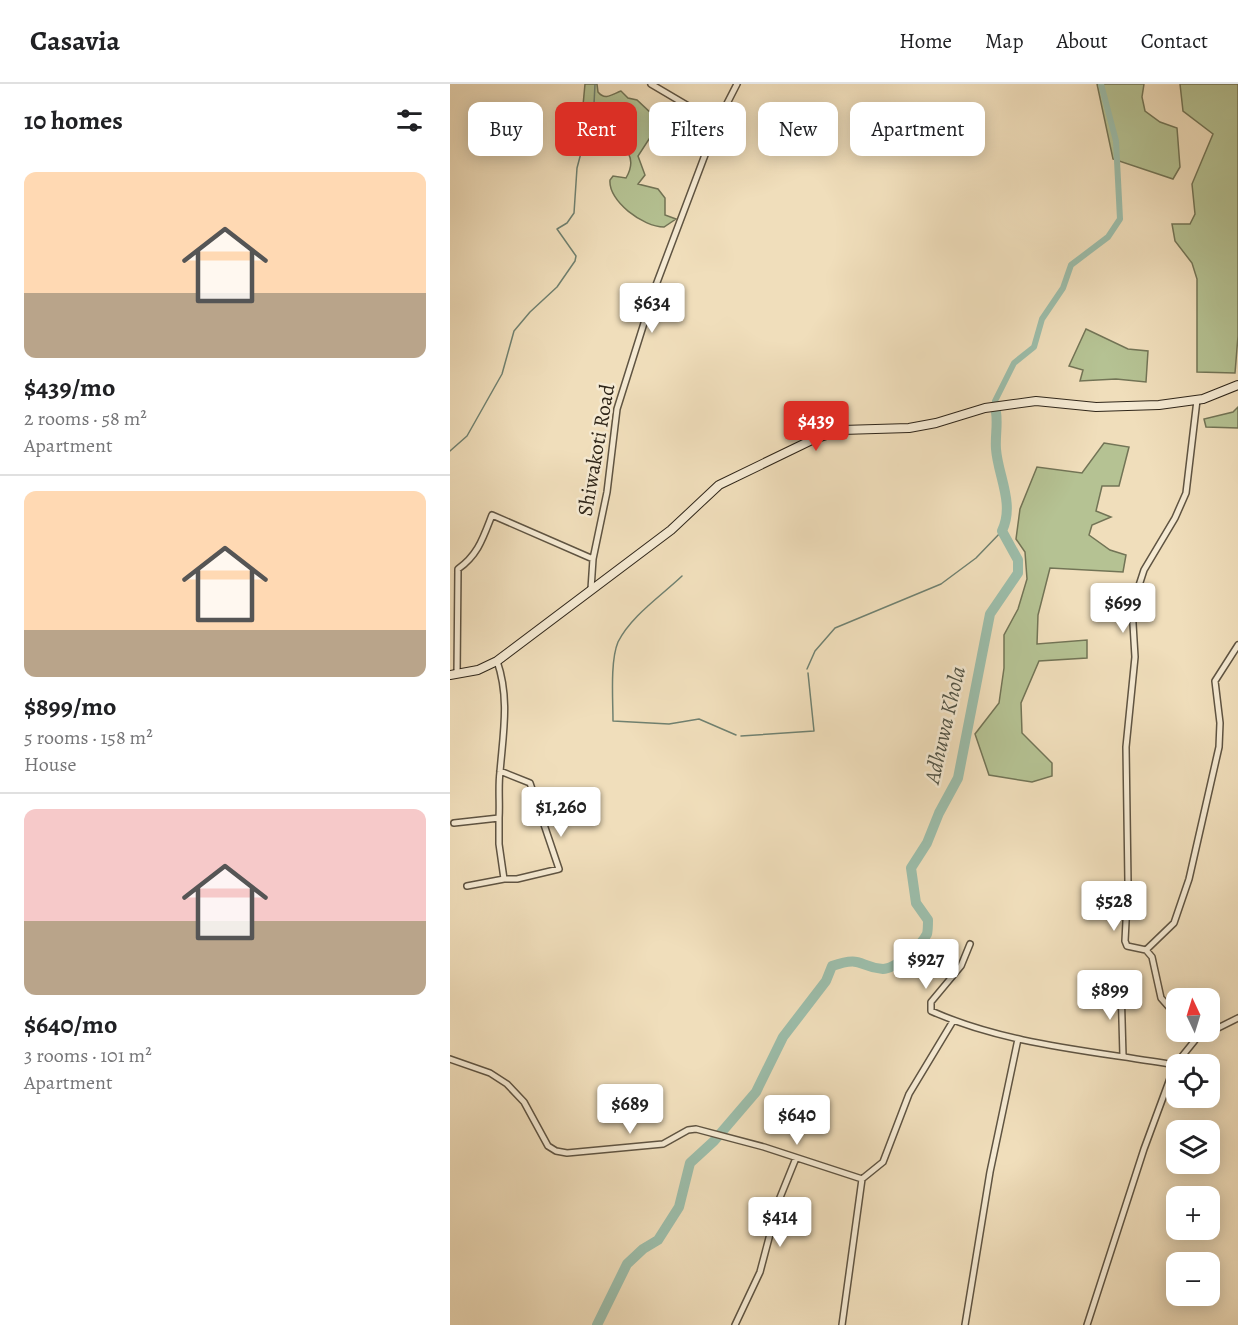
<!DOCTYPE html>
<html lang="en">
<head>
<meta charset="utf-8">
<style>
	:root { --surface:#fff; --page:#f2f2f2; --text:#202124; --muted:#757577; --line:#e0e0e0; --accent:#d93025 }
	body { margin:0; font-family:Alegreya,serif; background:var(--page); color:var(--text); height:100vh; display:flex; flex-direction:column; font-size:22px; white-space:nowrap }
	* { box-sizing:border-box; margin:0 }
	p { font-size:20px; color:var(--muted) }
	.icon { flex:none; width:33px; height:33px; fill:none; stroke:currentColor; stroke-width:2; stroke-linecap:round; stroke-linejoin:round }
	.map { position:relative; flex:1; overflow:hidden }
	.sheet { display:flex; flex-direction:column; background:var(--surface); width:450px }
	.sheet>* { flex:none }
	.banner { position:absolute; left:18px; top:18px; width:570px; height:54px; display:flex; gap:12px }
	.needle { width:39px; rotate:356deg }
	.controls { position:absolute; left:716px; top:904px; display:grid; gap:12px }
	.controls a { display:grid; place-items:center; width:54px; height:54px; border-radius:12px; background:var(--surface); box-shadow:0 3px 15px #0003; font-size:30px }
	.price { position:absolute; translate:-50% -51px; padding:0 14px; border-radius:6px; background:#fff; color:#222; font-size:20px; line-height:39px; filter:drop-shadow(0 2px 3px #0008) }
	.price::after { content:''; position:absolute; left:50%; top:36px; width:18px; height:14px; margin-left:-9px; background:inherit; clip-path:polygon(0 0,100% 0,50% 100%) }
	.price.active { background:var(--accent); color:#fff }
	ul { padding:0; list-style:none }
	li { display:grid; align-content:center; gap:12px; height:318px; padding:0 24px }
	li+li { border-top:2px solid var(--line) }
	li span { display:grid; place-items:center; height:186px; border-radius:12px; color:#555 }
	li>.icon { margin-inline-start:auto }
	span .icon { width:108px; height:108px; fill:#fffc; stroke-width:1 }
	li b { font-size:26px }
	h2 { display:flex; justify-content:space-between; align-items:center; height:72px; padding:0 24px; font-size:26px }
	.chip { padding:0 21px; border-radius:12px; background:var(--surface); box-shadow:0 3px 15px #0003; font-size:21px; line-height:54px }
	.chip.active { background:var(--accent); color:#fff }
	header { display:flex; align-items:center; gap:36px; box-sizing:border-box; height:84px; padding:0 30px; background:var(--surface); border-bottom:2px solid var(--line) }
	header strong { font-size:28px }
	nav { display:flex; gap:33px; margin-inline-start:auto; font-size:21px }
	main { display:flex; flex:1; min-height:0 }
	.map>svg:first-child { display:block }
	.green { fill:#b5c293; stroke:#727456; stroke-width:1.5 }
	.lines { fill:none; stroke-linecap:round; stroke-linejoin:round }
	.stream { stroke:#708170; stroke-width:1.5 }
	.canal { stroke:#9cbdaa; stroke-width:6 }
	.river { stroke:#9cbdaa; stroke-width:10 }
	.street-casing { stroke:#5f5442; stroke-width:8 }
	.secondary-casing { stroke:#2f261a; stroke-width:10 }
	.street { stroke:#f5ead3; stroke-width:5 }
	.secondary { stroke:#f5ead3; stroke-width:8 }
	.labels { text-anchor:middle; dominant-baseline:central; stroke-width:5; stroke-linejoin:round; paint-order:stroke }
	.street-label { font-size:21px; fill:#2f261a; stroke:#f5ead3 }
	.water-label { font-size:22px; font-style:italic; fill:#505345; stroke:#f5ead3 }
</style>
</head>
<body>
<header>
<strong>Casavia</strong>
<nav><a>Home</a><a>Map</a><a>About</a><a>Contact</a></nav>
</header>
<main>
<section class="sheet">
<h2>10 homes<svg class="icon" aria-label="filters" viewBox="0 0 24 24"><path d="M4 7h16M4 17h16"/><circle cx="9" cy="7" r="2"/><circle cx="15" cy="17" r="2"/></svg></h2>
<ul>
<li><span style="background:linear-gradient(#ffd9b3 65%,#b9a48a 0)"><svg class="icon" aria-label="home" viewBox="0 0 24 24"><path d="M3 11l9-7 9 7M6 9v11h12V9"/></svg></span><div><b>$439/mo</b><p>2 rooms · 58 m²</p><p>Apartment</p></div></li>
<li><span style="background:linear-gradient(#ffd9b3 75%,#b9a48a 0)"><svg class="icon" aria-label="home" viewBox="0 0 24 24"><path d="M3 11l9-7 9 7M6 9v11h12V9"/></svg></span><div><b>$899/mo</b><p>5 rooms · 158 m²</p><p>House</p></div></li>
<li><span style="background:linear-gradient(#f6c9c9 60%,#b9a48a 0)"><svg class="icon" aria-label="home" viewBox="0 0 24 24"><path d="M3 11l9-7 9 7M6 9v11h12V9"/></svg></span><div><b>$640/mo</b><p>3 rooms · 101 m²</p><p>Apartment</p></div></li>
</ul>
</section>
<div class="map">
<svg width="788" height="1241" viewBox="0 0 788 1241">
	<rect width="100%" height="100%" fill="#f0debb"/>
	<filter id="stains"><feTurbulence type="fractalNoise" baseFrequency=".00333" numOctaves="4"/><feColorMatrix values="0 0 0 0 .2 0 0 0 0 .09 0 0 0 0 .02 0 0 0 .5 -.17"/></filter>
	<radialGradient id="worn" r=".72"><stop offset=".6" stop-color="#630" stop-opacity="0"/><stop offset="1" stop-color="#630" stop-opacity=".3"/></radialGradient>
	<path class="green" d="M135,0H147L148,8C155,17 163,10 171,7L178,14L187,16L201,29L221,37L222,51L201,52L188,72L195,91L188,100L208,105L215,114V131L226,135L214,143C193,143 158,117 160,96L163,92L176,94C191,68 168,60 152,46L158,24L150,25L140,34L132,32Z
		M647,0H694L692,13L695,27L710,38L727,44L730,83L723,95L663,75Z
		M730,0H788V252L785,289L747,288V195L742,179L725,157L722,140H740L745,130L742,100L763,50L733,27Z
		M636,245L678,265L698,267L696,298L666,295L630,297L633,286L619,282Z
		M788,323V344L756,343L754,335L783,328Z
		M654,359L679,363L669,402H652L646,427L661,433L642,441L639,451L660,466L676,471L673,488L600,484L588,531L587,560L637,556V574L589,577L571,619L572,649L602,679V692L582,698L539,691L525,650L549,619L554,584V551L568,525L577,495L575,468L566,455L570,425L587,383L632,389Z"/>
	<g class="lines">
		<path class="stream" d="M0,367L17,352L52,290L64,247L80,228L107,203L125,177L126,172L107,145L117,139L124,129L127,84L144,20L145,0
			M232,492C211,512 181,532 168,558C160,577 163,616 163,637L219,640L249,635L286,651
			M357,585L365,567L385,544L491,500L526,474L552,447
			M291,652L364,647L358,589"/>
		<path class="canal" d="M545,317L564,279L584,263L592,235L613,204L621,181L658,153L670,135L666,57L651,0"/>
		<path class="river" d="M147,1241L177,1180L193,1165L208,1156L229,1123L240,1079L264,1057L306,1008L333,953L376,897L382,882C413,871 408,883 433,885C445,885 471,862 477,850C478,846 478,840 478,836L466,819L461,784L477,759L489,729L508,694L540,530L568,489V476L552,447C565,420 548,392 546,365C545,352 548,341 546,328"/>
		<g class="street-casing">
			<path id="street" d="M201,0L267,39
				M141,505L143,475L157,408L167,325L206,201L267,39L287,0
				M7,590L8,485C28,471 33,454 42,431L143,475
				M50,687L80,699L109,785L67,795H54
				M4,739L49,734C50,719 48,703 50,688C53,650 60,614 47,577
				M17,802L54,795L49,760V734
				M520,860L511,882L481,918V927C557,961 644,967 725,981L694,1065L637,1241
				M696,866L724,839L739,795L769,663L770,639L765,597L788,561
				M671,901L673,972
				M726,931L711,914L702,873L696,866L677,862L675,857L678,798L676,663L685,573L682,523L694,486L725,434L736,409L747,316
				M0,975L40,989L57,1000L74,1018L98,1062L106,1067L117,1069L213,1060L238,1046L246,1045L314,1063L412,1095
				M725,981L746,955L788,934
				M285,1241L310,1188L329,1116L346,1074
				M392,1241L412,1095L433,1078L459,1010L503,937
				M515,1241L540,1088L568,955"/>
		</g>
		<g class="secondary-casing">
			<path id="secondary" d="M0,591L28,586L47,577L221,446L269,401L364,355L392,346L459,344L486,339L535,324L564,320L586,317L646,323L709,321L753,315L788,301"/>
		</g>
		<use href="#street" class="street"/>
		<use href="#secondary" class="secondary"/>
	</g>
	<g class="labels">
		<g class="street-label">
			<text transform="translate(146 366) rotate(-80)">Shiwakoti Road</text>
		</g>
		<g class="water-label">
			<text transform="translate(495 641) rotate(-77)">Adhuwa Khola</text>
		</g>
	</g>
	<rect width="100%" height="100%" filter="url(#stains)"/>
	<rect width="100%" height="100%" fill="url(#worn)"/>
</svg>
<div class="controls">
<a><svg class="needle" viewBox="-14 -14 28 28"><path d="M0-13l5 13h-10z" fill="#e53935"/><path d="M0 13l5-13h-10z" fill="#757577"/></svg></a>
<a><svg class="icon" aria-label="locate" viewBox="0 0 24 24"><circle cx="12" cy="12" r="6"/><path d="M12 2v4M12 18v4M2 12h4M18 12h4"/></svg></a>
<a><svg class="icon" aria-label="layers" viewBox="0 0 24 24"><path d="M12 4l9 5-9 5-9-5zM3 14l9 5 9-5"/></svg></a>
<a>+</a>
<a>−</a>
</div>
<b class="price" style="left:202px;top:250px">$634</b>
<b class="price active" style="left:366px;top:368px">$439</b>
<b class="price" style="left:673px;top:550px">$699</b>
<b class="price" style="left:111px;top:754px">$1,260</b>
<b class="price" style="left:664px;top:848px">$528</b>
<b class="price" style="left:476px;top:906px">$927</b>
<b class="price" style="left:660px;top:937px">$899</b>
<b class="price" style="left:180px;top:1051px">$689</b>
<b class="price" style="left:347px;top:1062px">$640</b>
<b class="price" style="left:330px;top:1164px">$414</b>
<div class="banner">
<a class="chip">Buy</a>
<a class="chip active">Rent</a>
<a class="chip">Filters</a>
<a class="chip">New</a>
<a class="chip">Apartment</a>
</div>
</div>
</main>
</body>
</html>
